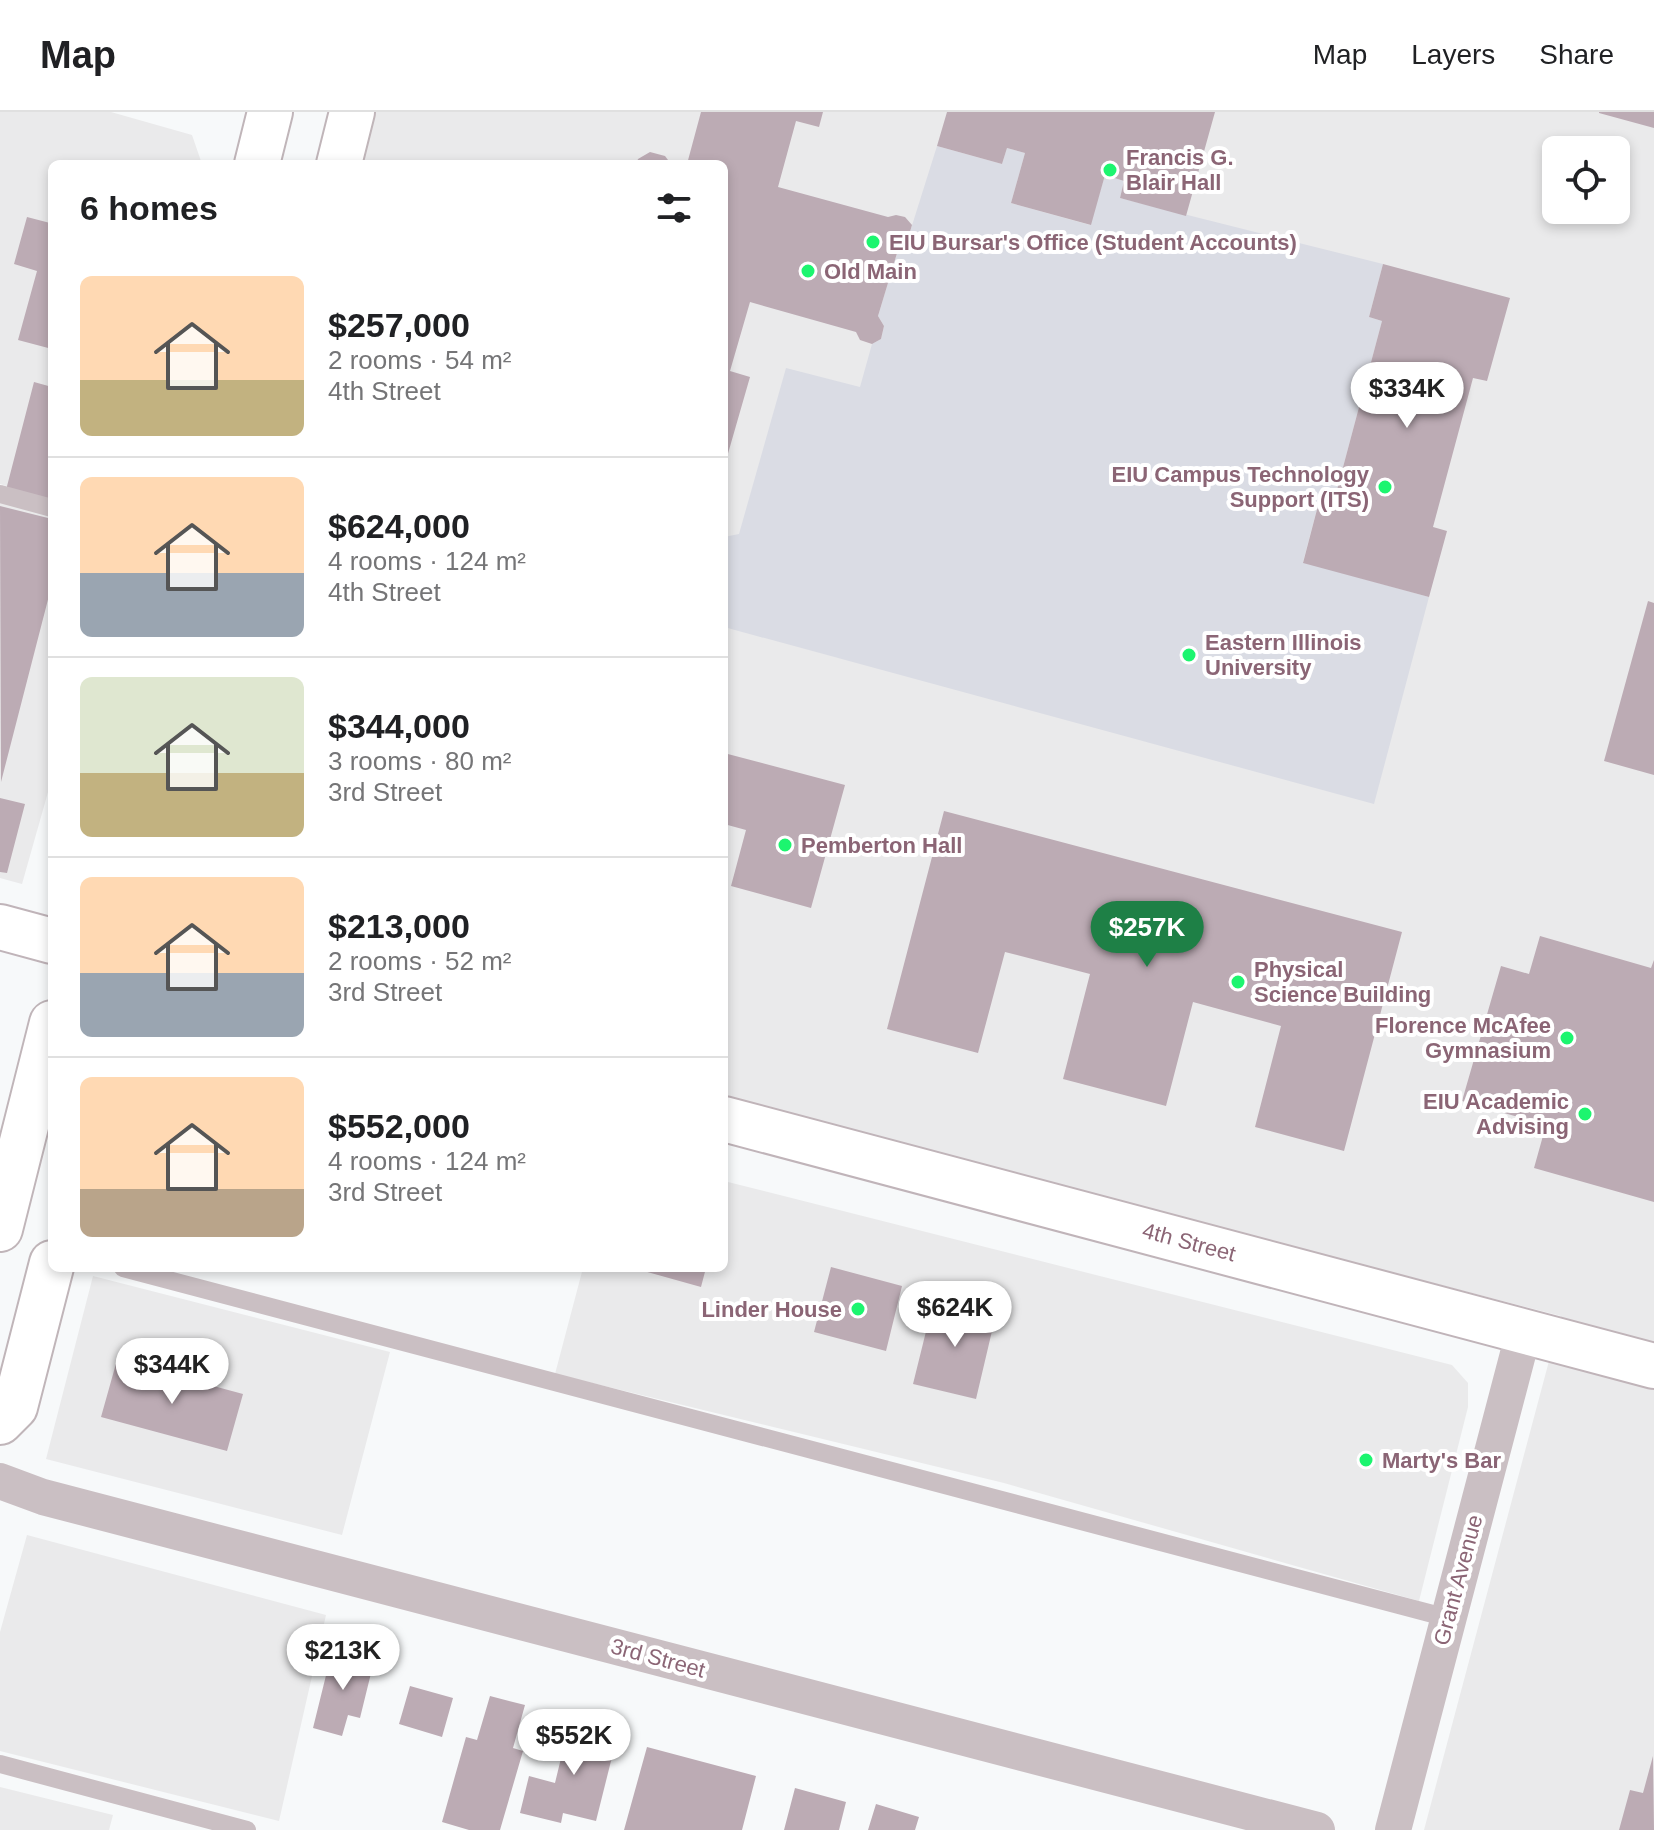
<!DOCTYPE html>
<html lang="en">
<head>
<meta charset="utf-8">
<style>
	:root { --surface:#fff; --page:#f6f6f6; --text:#202124; --muted:#757577; --line:#e0e0e0; --accent:#1e8046 }
	body { margin:0; font-family:Arial,sans-serif; background:var(--page); color:var(--text); height:100vh; display:flex; flex-direction:column; font-size:30px; white-space:nowrap }
	* { box-sizing:border-box; margin:0 }
	p { font-size:26px; color:var(--muted) }
	.icon { flex:none; width:44px; height:44px; fill:none; stroke:currentColor; stroke-width:2; stroke-linecap:round; stroke-linejoin:round }
	.map { position:relative; flex:1; overflow:hidden }
	.sheet { position:absolute; left:48px; top:48px; width:680px; height:1112px; display:flex; flex-direction:column; background:var(--surface); border-radius:12px; box-shadow:0 4px 12px #0003 }
	.sheet>* { flex:none }
	.fabs { position:absolute; left:1542px; top:24px; display:grid; gap:16px }
	.fabs a { display:grid; place-items:center; width:88px; height:88px; border-radius:12px; background:var(--surface); box-shadow:0 4px 12px #0003; font-size:40px }
	.price { position:absolute; translate:-50% -68px; padding:0 18px; border-radius:28px; background:#fff; color:#222; font-size:26px; line-height:52px; filter:drop-shadow(0 2px 4px #0008) }
	.price::after { content:''; position:absolute; left:50%; top:48px; width:24px; height:18px; margin-left:-12px; background:inherit; clip-path:polygon(0 0,100% 0,50% 100%) }
	.price.current { background:var(--accent); color:#fff }
	ul { padding:0; list-style:none }
	li { display:flex; align-items:center; gap:24px; height:200px; padding:0 32px }
	li+li { border-top:2px solid var(--line) }
	li span { display:grid; place-items:center; flex:none; width:224px; height:160px; border-radius:12px; color:#555 }
	li>.icon { margin-inline-start:auto }
	span .icon { width:96px; height:96px; fill:#fffc; stroke-width:1 }
	li b { font-size:34px }
	h2 { display:flex; justify-content:space-between; align-items:center; height:96px; padding:0 32px; font-size:34px }
	header { display:flex; align-items:center; gap:48px; box-sizing:border-box; height:112px; padding:0 40px; background:var(--surface); border-bottom:2px solid var(--line) }
	header strong { font-size:38px }
	nav { display:flex; gap:44px; margin-inline-start:auto; font-size:28px }
	.map>svg:first-child { display:block }
	.built { fill:#eaeaeb; fill-rule:evenodd }
	.green { fill:#dadce4 }
	.building { fill:#bcabb4 }
	.lines { fill:none; stroke-linecap:round; stroke-linejoin:round }
	.secondary-casing { stroke:#c0b4b9; stroke-width:48 }
	.primary-casing { stroke:#c0b5b9; stroke-width:48 }
	.lane { stroke:#cabfc3; stroke-width:18 }
	.street { stroke:#cabfc3; stroke-width:36 }
	.secondary { stroke:#fff; stroke-width:44 }
	.primary { stroke:#fff; stroke-width:44 }
	.poi-dot { fill:#1cf56f; stroke:#fff; stroke-width:3 }
	.labels { text-anchor:middle; dominant-baseline:central; stroke-width:8; stroke-linejoin:round; paint-order:stroke }
	.poi-label { font-size:22px; font-weight:bold; fill:#8b6575; stroke:#fff; text-anchor:start }
	.street-label { font-size:22px; fill:#8b6575; stroke:#fff }
</style>
</head>
<body>
<header>
<strong>Map</strong>
<nav><a>Map</a><a>Layers</a><a>Share</a></nav>
</header>
<div class="map">
<svg width="1654" height="1718" viewBox="0 0 1654 1718">
	<rect width="100%" height="100%" fill="#f7f9fa"/>
	<path class="built" d="M0,0H111L192,23L202,52H52V388L0,372Z
		M372,0H1654V1718H1424L1561,1204L724,988V52H358ZM1556,38H1616V98H1556Z
		M0,377L52,391V666L22,772L0,766Z
		M724,1069L1452,1253L1468,1271V1295L1419,1489L1004,1371L555,1262L583,1156H724Z
		M93,1164L390,1240L342,1423L46,1347Z
		M27,1423L326,1503L279,1709L0,1639V1520Z
		M0,1675L113,1703L109,1718H0Z"/>
	<path class="green" d="M937,34L1002,52L1007,36L1025,41L1011,91L1090,113L1105,63L1124,69L1120,86L1383,152L1369,205L1382,209L1334,389L1320,386L1303,450L1429,485L1374,692L724,515V425L739,422L786,256L860,275L872,232L881,227L884,214L878,204L901,128L909,123Z"/>
	<path class="building" d="M701,0H823L819,15L796,9L778,75L888,105L896,103L905,105L912,113L909,123L901,128L878,204L884,214L881,227L872,232L860,228L856,220L750,190L730,259L750,265L725,352L724,52H687Z
		M947,0H1215L1186,104L1120,86L1124,69L1105,63L1091,113L1011,91L1025,41L1007,36L1002,52L937,34Z
		M1599,0H1654V16L1599,1Z
		M650,40L665,44L671,52H636L638,47Z
		M27,105L50,111L52,106V237L18,228L37,159L14,152Z
		M1383,152L1510,186L1487,269L1473,266L1433,415L1447,419L1429,485L1303,451L1320,386L1334,389L1382,209L1369,205Z
		M34,270L52,275V391L6,378Z
		M0,394L52,407V472L1,670Z
		M1648,489L1654,491V663L1604,649Z
		M724,641L845,673L811,796L731,774L746,718L724,712Z
		M0,686L25,692L7,761L0,760Z
		M944,699L1402,820L1344,1039L1255,1015L1281,914L1193,890L1166,994L1063,967L1090,862L1005,840L978,941L887,917Z
		M1540,824L1651,856L1654,848V1090L1534,1056L1546,1013L1462,989L1501,854L1529,862Z
		M831,1155L902,1174L886,1239L814,1220Z
		M633,1156H706L701,1175Z
		M934,1187L996,1202L976,1287L913,1272Z
		M117,1248L243,1282L227,1339L101,1305Z
		M332,1539L374,1549L360,1606L348,1603L342,1624L313,1616Z
		M410,1574L453,1586L442,1625L399,1612Z
		M490,1584L525,1593L513,1636L523,1639L500,1718H469L442,1710L466,1625L477,1628Z
		M570,1609L618,1621L596,1709L563,1701L561,1711L520,1701L529,1664L555,1671Z
		M647,1635L756,1664L742,1718H624Z
		M1653,1644L1654,1718H1619L1630,1678L1643,1681Z
		M795,1676L846,1690L839,1718H784Z
		M876,1692L919,1705L915,1718H868Z"/>
	<g class="lines">
		<g class="secondary-casing">
			<path id="secondary" d="M0,815L52,829
				M724,1007L1654,1254"/>
		</g>
		<g class="primary-casing">
			<path id="primary" d="M257,52L270,0
				M339,52L352,0
				M0,1117L52,911
				M0,1310L15,1295L52,1151"/>
		</g>
		<path class="lane" d="M0,382L52,396
			M123,1156L1448,1506
			M0,1652L247,1718"/>
		<path class="street" d="M0,1369L43,1385L1317,1718
			M1393,1718L1524,1219"/>
		<use href="#secondary" class="secondary"/>
		<use href="#primary" class="primary"/>
	</g>
	<g class="poi-dot">
		<circle cx="1110" cy="58" r="8"/>
		<circle cx="873" cy="130" r="8"/>
		<circle cx="808" cy="159" r="8"/>
		<circle cx="1385" cy="375" r="8"/>
		<circle cx="1189" cy="543" r="8"/>
		<circle cx="785" cy="733" r="8"/>
		<circle cx="1238" cy="870" r="8"/>
		<circle cx="1567" cy="926" r="8"/>
		<circle cx="1585" cy="1002" r="8"/>
		<circle cx="858" cy="1197" r="8"/>
		<circle cx="1366" cy="1348" r="8"/>
	</g>
	<g class="labels">
		<g class="poi-label">
			<text x="1126" y="45">Francis G.<tspan x="1126" dy="25">Blair Hall</tspan></text>
			<text x="889" y="130">EIU Bursar's Office (Student Accounts)</text>
			<text x="824" y="159">Old Main</text>
			<text x="1369" y="362" text-anchor="end">EIU Campus Technology<tspan x="1369" dy="25">Support (ITS)</tspan></text>
			<text x="1205" y="530">Eastern Illinois<tspan x="1205" dy="25">University</tspan></text>
			<text x="801" y="733">Pemberton Hall</text>
			<text x="1254" y="857">Physical<tspan x="1254" dy="25">Science Building</tspan></text>
			<text x="1551" y="913" text-anchor="end">Florence McAfee<tspan x="1551" dy="25">Gymnasium</tspan></text>
			<text x="1569" y="989" text-anchor="end">EIU Academic<tspan x="1569" dy="25">Advising</tspan></text>
			<text x="842" y="1197" text-anchor="end">Linder House</text>
			<text x="1382" y="1348">Marty's Bar</text>
		</g>
		<g class="street-label">
			<text transform="translate(1189 1130) rotate(15)">4th Street</text>
			<text transform="translate(1458 1468) rotate(-75)">Grant Avenue</text>
			<text transform="translate(658 1546) rotate(15)">3rd Street</text>
		</g>
	</g>
</svg>
<div class="fabs">
<a><svg class="icon" aria-label="locate" viewBox="0 0 24 24"><circle cx="12" cy="12" r="6"/><path d="M12 2v4M12 18v4M2 12h4M18 12h4"/></svg></a>
</div>
<b class="price" style="left:1407px;top:318px">$334K</b>
<b class="price current" style="left:1147px;top:857px">$257K</b>
<b class="price" style="left:955px;top:1237px">$624K</b>
<b class="price" style="left:172px;top:1294px">$344K</b>
<b class="price" style="left:343px;top:1580px">$213K</b>
<b class="price" style="left:574px;top:1665px">$552K</b>
<section class="sheet">
<h2>6 homes<svg class="icon" aria-label="filters" viewBox="0 0 24 24"><path d="M4 7h16M4 17h16"/><circle cx="9" cy="7" r="2"/><circle cx="15" cy="17" r="2"/></svg></h2>
<ul>
<li><span style="background:linear-gradient(#ffd9b3 65%,#c2b280 0)"><svg class="icon" aria-label="home" viewBox="0 0 24 24"><path d="M3 11l9-7 9 7M6 9v11h12V9"/></svg></span><div><b>$257,000</b><p>2 rooms · 54 m²</p><p>4th Street</p></div></li>
<li><span style="background:linear-gradient(#ffd9b3 60%,#9aa5b1 0)"><svg class="icon" aria-label="home" viewBox="0 0 24 24"><path d="M3 11l9-7 9 7M6 9v11h12V9"/></svg></span><div><b>$624,000</b><p>4 rooms · 124 m²</p><p>4th Street</p></div></li>
<li><span style="background:linear-gradient(#dfe7d0 60%,#c2b280 0)"><svg class="icon" aria-label="home" viewBox="0 0 24 24"><path d="M3 11l9-7 9 7M6 9v11h12V9"/></svg></span><div><b>$344,000</b><p>3 rooms · 80 m²</p><p>3rd Street</p></div></li>
<li><span style="background:linear-gradient(#ffd9b3 60%,#9aa5b1 0)"><svg class="icon" aria-label="home" viewBox="0 0 24 24"><path d="M3 11l9-7 9 7M6 9v11h12V9"/></svg></span><div><b>$213,000</b><p>2 rooms · 52 m²</p><p>3rd Street</p></div></li>
<li><span style="background:linear-gradient(#ffd9b3 70%,#b9a48a 0)"><svg class="icon" aria-label="home" viewBox="0 0 24 24"><path d="M3 11l9-7 9 7M6 9v11h12V9"/></svg></span><div><b>$552,000</b><p>4 rooms · 124 m²</p><p>3rd Street</p></div></li>
</ul>
</section>
</div>
</body>
</html>
